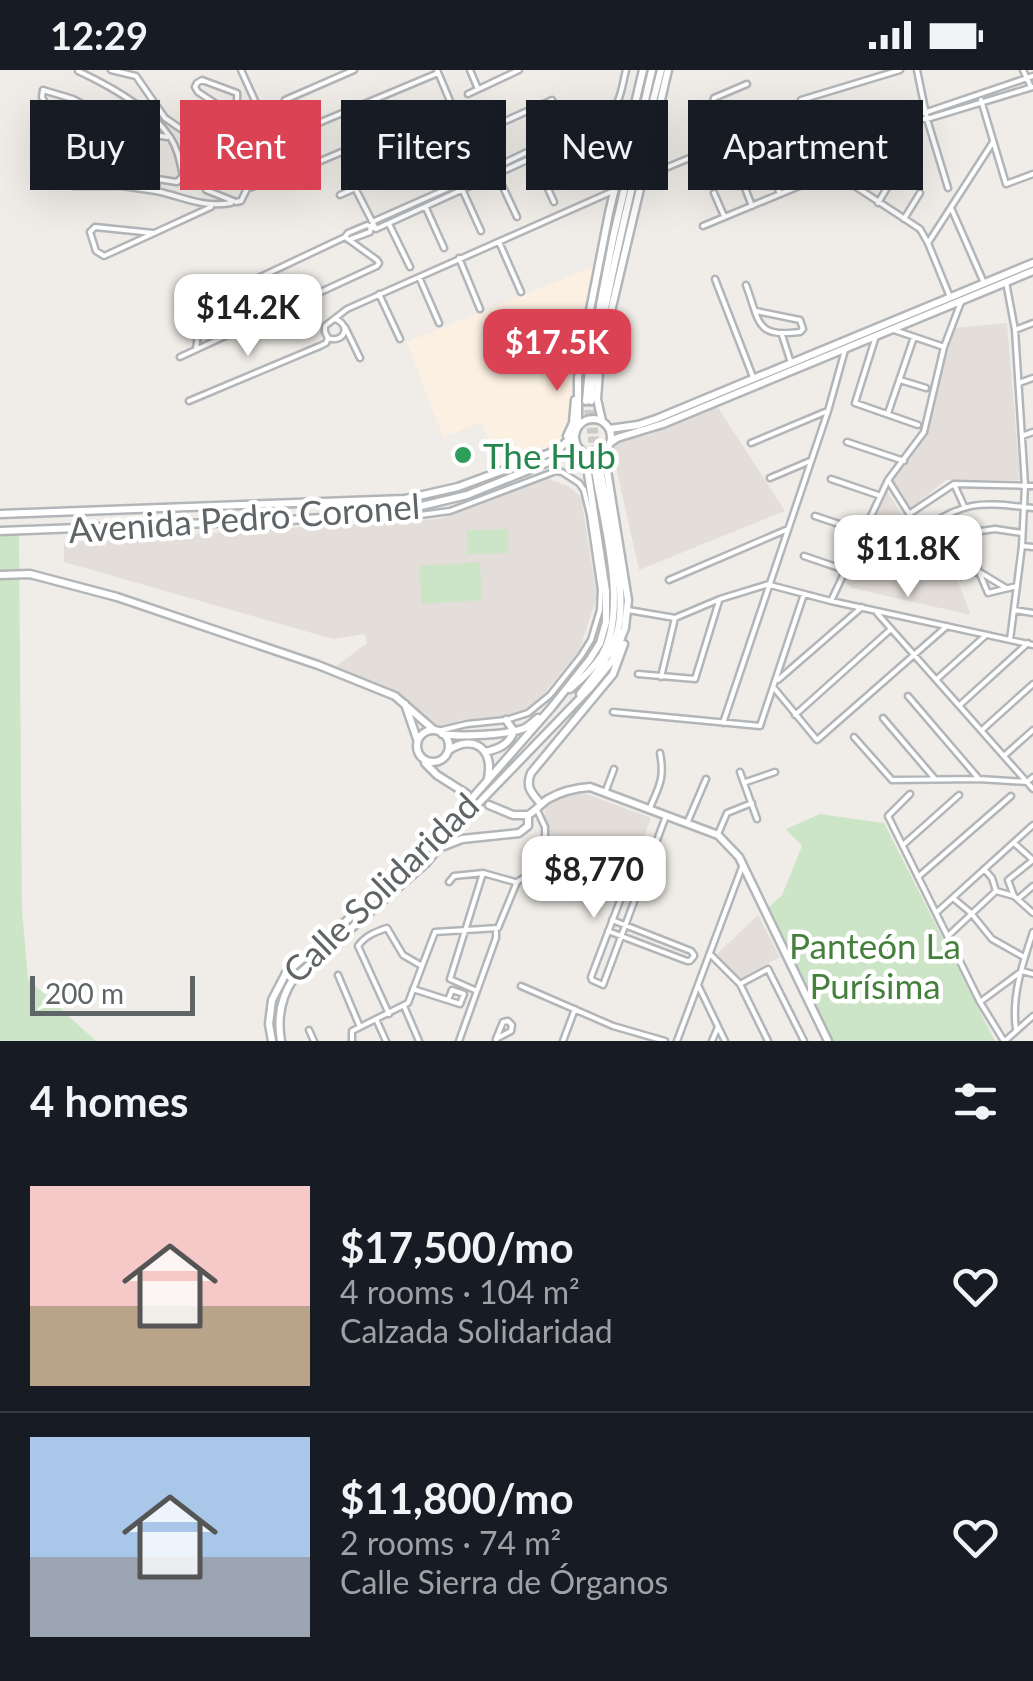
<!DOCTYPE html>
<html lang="en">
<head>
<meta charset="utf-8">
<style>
	:root { --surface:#171b24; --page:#242831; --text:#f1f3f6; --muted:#9ea1a6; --line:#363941; --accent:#db4355 }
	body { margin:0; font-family:Lato,sans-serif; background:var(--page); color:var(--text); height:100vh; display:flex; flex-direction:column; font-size:38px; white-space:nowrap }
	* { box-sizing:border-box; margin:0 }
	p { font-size:32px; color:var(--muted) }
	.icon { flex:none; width:55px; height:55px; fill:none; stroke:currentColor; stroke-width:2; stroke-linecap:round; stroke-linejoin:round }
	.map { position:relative; height:971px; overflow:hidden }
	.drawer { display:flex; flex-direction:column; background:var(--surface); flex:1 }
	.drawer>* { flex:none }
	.top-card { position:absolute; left:30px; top:30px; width:975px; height:90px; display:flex; gap:20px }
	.scale { position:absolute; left:30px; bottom:25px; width:165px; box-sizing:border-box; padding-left:10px; border:5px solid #5f6467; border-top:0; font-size:28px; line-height:35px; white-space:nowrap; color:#5f6467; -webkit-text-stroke:8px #fff; paint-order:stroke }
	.price { position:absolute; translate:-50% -85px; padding:0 22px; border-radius:20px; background:#fff; color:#222; font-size:32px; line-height:65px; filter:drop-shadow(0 2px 5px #0008) }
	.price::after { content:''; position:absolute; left:50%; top:60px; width:30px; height:22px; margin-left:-15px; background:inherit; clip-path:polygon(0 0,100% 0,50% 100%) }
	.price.active { background:var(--accent); color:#fff }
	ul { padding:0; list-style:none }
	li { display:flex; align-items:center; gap:30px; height:250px; padding:0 30px }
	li+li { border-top:2px solid var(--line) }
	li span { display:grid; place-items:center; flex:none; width:280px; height:200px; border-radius:0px; color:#555 }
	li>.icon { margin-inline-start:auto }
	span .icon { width:120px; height:120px; fill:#fffc; stroke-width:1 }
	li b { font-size:42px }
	h2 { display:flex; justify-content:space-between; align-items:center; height:120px; padding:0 30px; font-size:42px }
	.chip { padding:0 35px; border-radius:0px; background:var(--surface); box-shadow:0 10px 40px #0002; font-size:35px; line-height:90px }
	.chip.active { background:var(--accent); color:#fff }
	.status { display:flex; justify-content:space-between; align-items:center; height:70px; padding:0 50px; background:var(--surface); direction:ltr }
	.status svg { height:28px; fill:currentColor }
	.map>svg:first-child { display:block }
	.commercial { fill:#fbf0e1 }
	.education { fill:#e3ded9 }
	.green { fill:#cde5c7 }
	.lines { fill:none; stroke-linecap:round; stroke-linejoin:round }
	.secondary-tunnel { stroke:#cccbc8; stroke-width:6; stroke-dasharray:6 3; stroke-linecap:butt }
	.street-casing { stroke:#b3b6b9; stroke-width:9 }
	.secondary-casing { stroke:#b2b6b9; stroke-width:11 }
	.street { stroke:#fff; stroke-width:4 }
	.secondary { stroke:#fff; stroke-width:6 }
	.leisure-dot { fill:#2e9e5b; stroke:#fff; stroke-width:4 }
	.labels { text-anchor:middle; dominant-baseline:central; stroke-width:9; stroke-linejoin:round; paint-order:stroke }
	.leisure-label { font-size:35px; fill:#27864d; stroke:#fff; text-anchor:start }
	.street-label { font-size:35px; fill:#5f6467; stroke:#fff }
	.park-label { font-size:35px; fill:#46803d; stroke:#fff }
</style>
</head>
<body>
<div class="status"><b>12:29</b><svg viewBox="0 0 49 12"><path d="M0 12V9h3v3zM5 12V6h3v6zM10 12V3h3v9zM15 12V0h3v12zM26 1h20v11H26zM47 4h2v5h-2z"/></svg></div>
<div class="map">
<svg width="1033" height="971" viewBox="0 0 1033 971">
	<rect width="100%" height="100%" fill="#f0ede8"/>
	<path class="commercial" d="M595,196L572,290L571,354L559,372L499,397L482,352L443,367L407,272Z"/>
	<path class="education" d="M1007,253L1020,410H946L910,439L892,410L927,364L950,264L954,258Z
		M717,336L785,441L639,500L612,379L620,371L649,365Z
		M546,408L568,416L581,427L597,527L579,581L538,631L524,640L504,646L461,650L440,658H435L396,621L334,598L367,573L365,564L333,569L64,492V472L439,449Z
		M886,420L918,470L929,495L954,502L971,545L852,518L843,510Z
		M584,723L651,748L642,772L648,775L639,800L625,795L622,804L547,777L549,768L544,746L546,737L568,724Z
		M758,845L780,887L739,909L716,885Z"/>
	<path class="green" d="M508,459V483L468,484L467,460Z
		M0,464L19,465L22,840L28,909L96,971H0Z
		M480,492L482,530L422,534L419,496Z
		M820,744L884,753L995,971H833L767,839L782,825L802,776L786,759Z"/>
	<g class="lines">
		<path class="secondary-tunnel" d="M586,331L595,400
			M591,331L600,399"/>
		<g class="street-casing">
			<path id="street" d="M111,0L136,6L165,48L216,83L203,108L206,120L236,132L241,131L272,68L287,103L247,119
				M241,0L272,68
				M470,0L478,19
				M917,0L927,49L948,118
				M1023,0L1031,17
				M78,1C108,15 151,39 170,67C178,79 180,92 183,106L177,112L157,109L156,121C184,127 202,138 231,133
				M468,24L519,0
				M285,30L354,0
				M801,30L900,0
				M981,30L1006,114L1033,104
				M90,37L70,67L61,66L42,27L43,20L73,29L136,62L167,67
				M606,43C621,37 622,15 626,0
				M924,43L1033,6
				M604,61L633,77
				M297,62L438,3
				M856,67L919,49H927L1033,17
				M825,70L838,100V105
				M444,79L481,161
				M703,80L714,28L747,14
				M531,81L554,132
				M216,83C224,65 239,42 237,23L202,10L197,13L195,17L198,22L233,45
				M798,85L809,112
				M311,95L448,37L450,31L437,0
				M769,96L780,124
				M496,102L517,147
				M646,106L789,47
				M741,108L752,136
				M852,115L867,90
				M355,118L376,159
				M156,121L122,116H74L67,113L65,109L73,102L157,109
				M714,123L724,146
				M340,125L552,30L590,115
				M878,133L894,106
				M426,138L444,178
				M952,140L984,213
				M904,149L920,123
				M372,152L494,98L589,52
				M389,154L410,197
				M703,156L809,112L832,105H838L920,159L928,173L950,227
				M376,159L593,60L604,61L610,52L606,43L601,41L590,46L589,52L593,60
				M153,163L95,157L90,162L96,181L104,186L211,137
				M351,169L370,162L371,156
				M499,172L521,222
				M928,173L993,72
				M459,188L480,239
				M419,207L439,253
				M715,209L753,307
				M1006,212L1015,260L1025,415L1022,476L1010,570
				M746,215C760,252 755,268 800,262L803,259L800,250L756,241
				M379,224L400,269
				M203,234L345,167L348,163L367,155L376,159
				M345,257L360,288
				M894,260L944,277
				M1015,260L1033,253
				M782,265L791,293
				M876,266L855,333L918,355
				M328,268L325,262V256L347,239L611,122
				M328,268C344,274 352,255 335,249
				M196,279L205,213
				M180,287L377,196L379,193L377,190L345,167
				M900,310L926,318
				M1019,313L1033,308
				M189,331L320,276L326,273L328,268
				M888,343L914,267
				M1022,366L1033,362
				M847,372L904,391
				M751,373L825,342
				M770,408L810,391
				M831,409L878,425
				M888,410L920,461L935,492L958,500L962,506L978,501L1006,518
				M954,414L964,436
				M364,432L366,445L373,449H390L450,441L556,401L562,402L579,413L584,420L590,445L601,520L600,540L591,570L581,586L550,625L528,643L506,650L467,654L438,661
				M909,444L954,414L1033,416
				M815,446L863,462
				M920,461C968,430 977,432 1033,438
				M1022,476L1033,477
				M971,483L988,523L1017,516
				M804,486L845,500
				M933,487L946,480L959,464L995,459L1022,463
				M669,510L788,459
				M770,515L831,531L1033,575
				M831,531L888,410L924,362L944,277L961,232
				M628,540L675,548L720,529L769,514
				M1014,540L1033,543
				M877,543L1033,719
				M638,604L695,609L719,531
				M661,607L675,548
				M937,609L985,566
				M778,610L862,537
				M774,618L817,670L947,556
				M908,626L979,709
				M961,634L1028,573
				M613,642L760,656L804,524
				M795,645L891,559
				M883,648L935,709
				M723,653L828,341L845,280
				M982,660L1033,614
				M854,667L892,710L979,709L1027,712L1033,707
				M1005,685L1033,660
				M740,702L757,749
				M746,712L775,702
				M605,723L614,699
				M910,724L888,746L980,932L1004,971
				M649,740C659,716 665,709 660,683
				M688,751L706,709
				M718,764L727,743L752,733
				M1014,773L1033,790
				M903,775L959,725
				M984,799L992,808L996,821L1014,826L1033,843
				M918,807L1011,726
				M642,809L631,806L629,807L591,907L592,910L603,915L666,746
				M449,812L454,806L483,803L515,812
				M1014,826L1008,810L1033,790
				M953,828L971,843L992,869L1024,887
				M1018,829L1033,816
				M936,843L1033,755
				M612,850L691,881L694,885
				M608,861L687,891H690L694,886
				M948,866L996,821
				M711,885L740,914L768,971
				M338,905L360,957
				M740,914L768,899L804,971
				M698,915L725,971
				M521,916L613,956L665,971
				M413,919L460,934L464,924L452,920L448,930
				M477,921L450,909L483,803
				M980,932L1022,901L1033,904
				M404,936L419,971
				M389,944L358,876C365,866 375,862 387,858L403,885L422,896
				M376,949L386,971
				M1016,959C1011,927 1023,892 1033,862
				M309,960L314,971
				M352,971V961L408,933L435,862L498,858L517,812L534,801L539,788L545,766V757L537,740
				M459,971L496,868V862
				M496,971V969L503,952L508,951L512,955L511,961L496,969
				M563,971L575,939
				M677,971L742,797
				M712,971L718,957
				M1005,971L1033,946"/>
		</g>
		<g class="secondary-casing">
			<path id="secondary" d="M586,331L590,287L613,168L652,0
				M591,331C592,290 603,250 611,210C626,139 643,70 661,0
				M575 367a18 18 0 1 1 36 0a18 18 0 1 1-36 0Z
				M602,351L597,329L600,288L668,0
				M578,356V308L584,271L609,143L643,0
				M609,359L638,355L656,349L1033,193
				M567,366L573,353L575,330
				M610,373L617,368L663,354L1033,201
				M0,444L405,429L458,417L550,383L561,377L576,362
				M0,461L289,450L356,446L409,439L467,425L566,385L582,382
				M0,505L30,504L117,527L318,595L395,626L434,660
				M570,619C582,609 593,599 602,585C629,538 603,451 595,400
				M580,624C595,605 610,587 617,563C629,525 607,440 600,399
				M405,634L417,669
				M417 676a16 16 0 1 1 32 0a16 16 0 1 1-32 0Z
				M442,664C460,667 508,665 525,658C529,656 534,651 538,648
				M449,680C474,664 494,679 488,708
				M485,682C498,679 509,675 514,661L506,650
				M425,693L437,705L467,724
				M541,734C532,723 525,718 531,703L613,604L624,574
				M489,735L513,745H528
				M528,745C536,741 540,734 548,729C562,721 575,718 590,717L718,765L739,787L828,971
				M444,776L462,769L519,763L528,756V745
				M272,971L269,954L272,930L286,903L403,802L438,767L551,638L590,589L600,573L606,552V521L585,384
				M281,971C277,948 280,928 294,908L426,793L475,737L590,618L612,591L625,558L628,530L604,382"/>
		</g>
		<use href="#street" class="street"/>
		<use href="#secondary" class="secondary"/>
	</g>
	<circle class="leisure-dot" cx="463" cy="385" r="10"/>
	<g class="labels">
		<g class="leisure-label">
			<text x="483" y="385">The Hub</text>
		</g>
		<g class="street-label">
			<text transform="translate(244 447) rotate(-4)">Avenida Pedro Coronel</text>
			<text transform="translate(380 817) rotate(-44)">Calle Solidaridad</text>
		</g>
		<g class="park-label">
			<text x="875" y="875">Panteón La<tspan x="875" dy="40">Purísima</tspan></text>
		</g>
	</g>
</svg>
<div class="scale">200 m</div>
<b class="price" style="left:248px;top:289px">$14.2K</b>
<b class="price active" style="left:557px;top:324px">$17.5K</b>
<b class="price" style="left:908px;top:530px">$11.8K</b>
<b class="price" style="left:594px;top:851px">$8,770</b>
<div class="top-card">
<a class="chip">Buy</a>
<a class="chip active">Rent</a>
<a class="chip">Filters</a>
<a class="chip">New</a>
<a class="chip">Apartment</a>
</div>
</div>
<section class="drawer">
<h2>4 homes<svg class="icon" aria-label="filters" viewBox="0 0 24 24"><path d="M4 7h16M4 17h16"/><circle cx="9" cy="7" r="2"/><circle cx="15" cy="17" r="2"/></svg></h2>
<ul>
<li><span style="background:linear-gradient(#f6c9c9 60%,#b9a48a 0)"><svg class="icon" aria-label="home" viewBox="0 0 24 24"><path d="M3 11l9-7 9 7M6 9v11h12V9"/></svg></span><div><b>$17,500/mo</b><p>4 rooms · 104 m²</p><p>Calzada Solidaridad</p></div><svg class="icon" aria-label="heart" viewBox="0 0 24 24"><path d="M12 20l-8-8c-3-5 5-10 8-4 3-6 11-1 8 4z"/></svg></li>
<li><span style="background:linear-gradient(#a9c7e8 60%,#9aa5b1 0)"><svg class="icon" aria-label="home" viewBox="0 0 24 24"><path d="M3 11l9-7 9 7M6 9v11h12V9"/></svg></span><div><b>$11,800/mo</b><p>2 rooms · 74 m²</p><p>Calle Sierra de Órganos</p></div><svg class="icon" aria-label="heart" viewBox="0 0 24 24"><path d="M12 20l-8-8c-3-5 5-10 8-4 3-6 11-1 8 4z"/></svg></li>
</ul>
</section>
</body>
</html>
